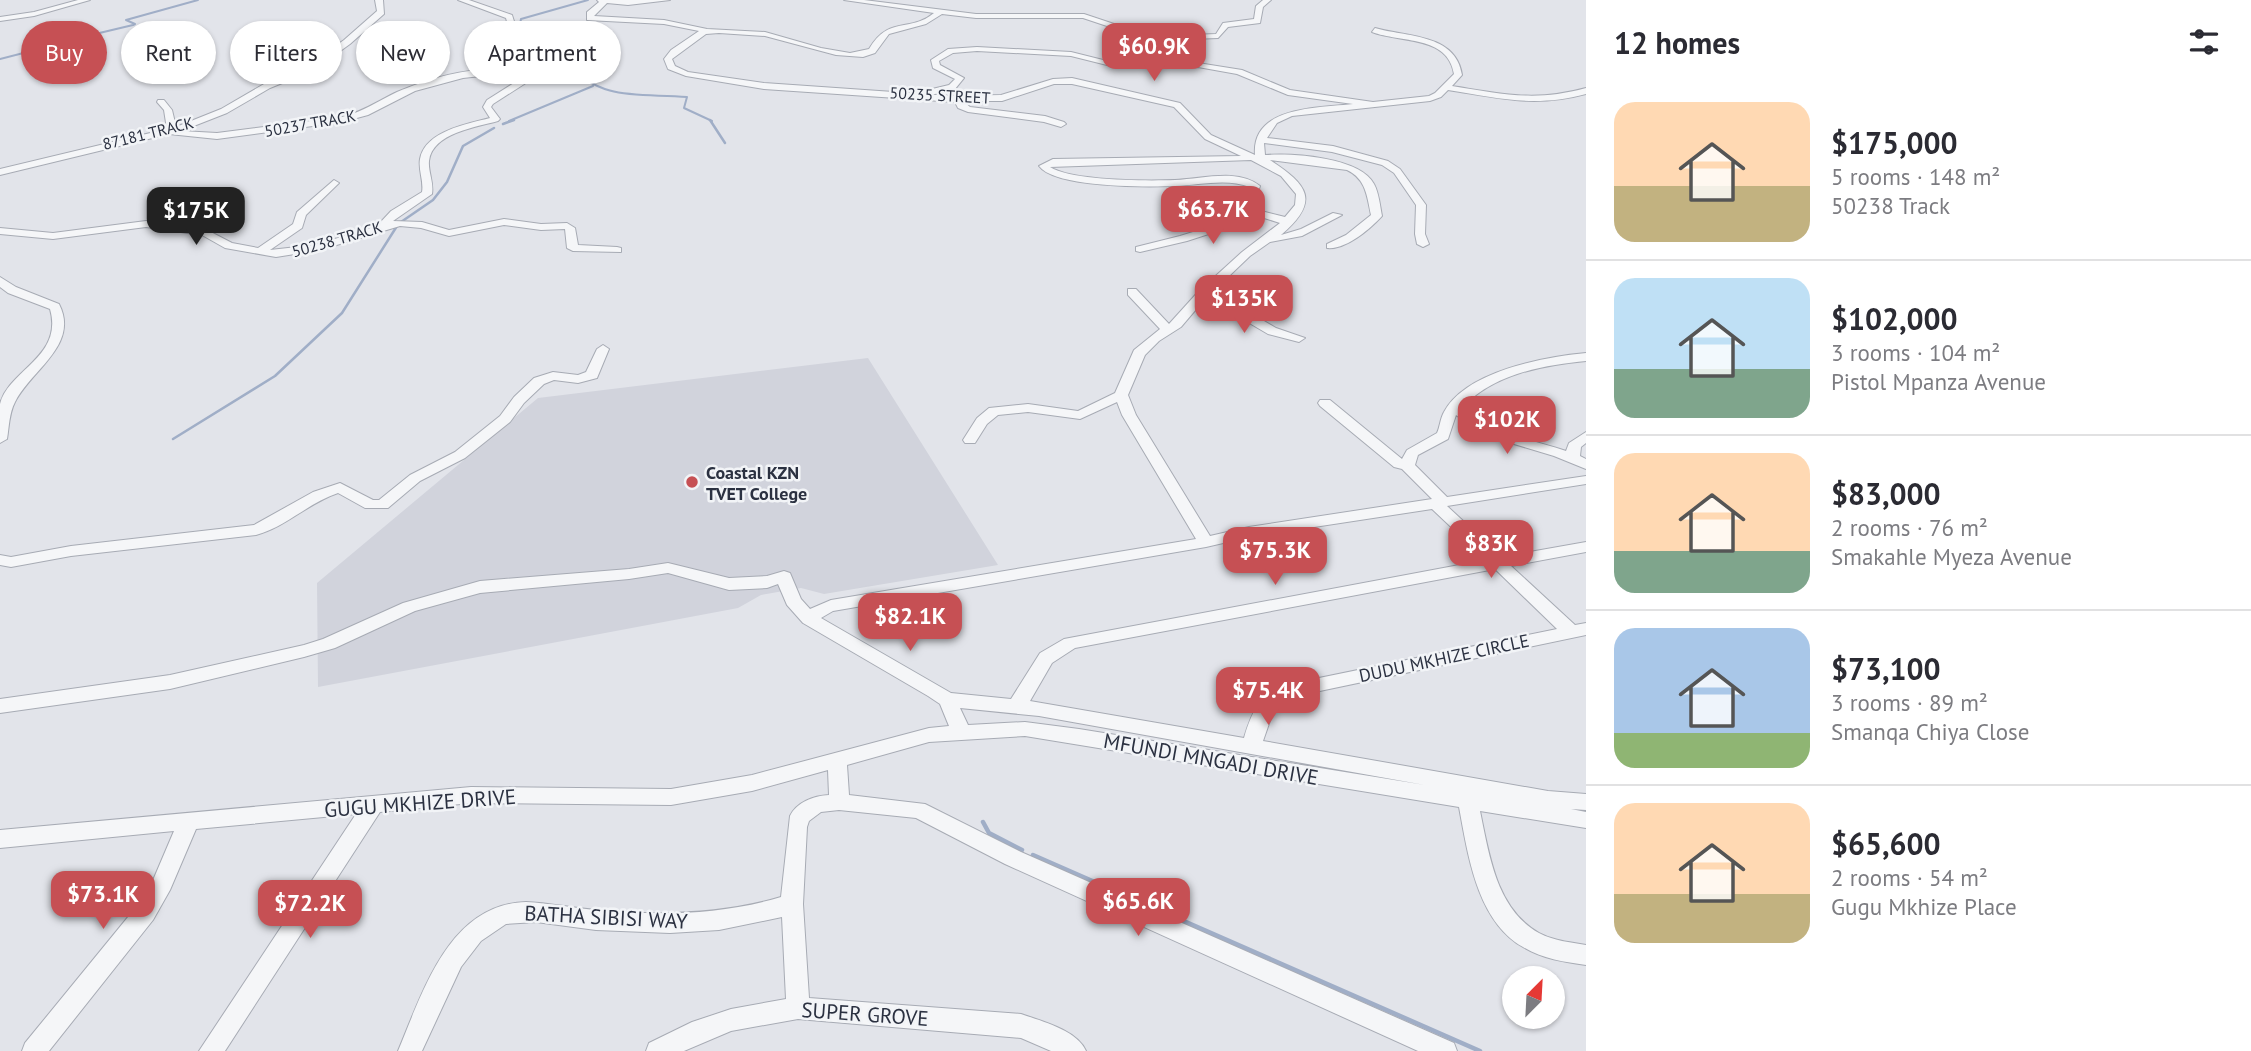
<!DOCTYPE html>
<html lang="en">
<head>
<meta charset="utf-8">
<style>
	:root { --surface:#fff; --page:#f7f7f7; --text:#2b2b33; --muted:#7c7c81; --line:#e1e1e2; --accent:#c65054 }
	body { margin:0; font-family:"PT Sans",sans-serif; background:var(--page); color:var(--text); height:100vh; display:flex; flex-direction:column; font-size:26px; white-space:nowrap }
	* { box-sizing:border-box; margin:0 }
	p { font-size:23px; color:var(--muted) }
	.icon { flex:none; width:38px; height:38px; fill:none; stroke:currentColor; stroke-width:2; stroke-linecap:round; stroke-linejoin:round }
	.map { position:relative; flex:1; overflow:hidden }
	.sheet { display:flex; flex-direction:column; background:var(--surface); width:665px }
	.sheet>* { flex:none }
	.top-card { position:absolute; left:21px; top:21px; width:665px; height:63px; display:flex; gap:14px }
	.needle { width:46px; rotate:24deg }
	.tools { position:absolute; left:1502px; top:966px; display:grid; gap:14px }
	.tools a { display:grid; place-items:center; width:63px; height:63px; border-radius:50%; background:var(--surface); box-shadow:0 2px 5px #0004; font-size:35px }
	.price { position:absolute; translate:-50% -60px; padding:0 16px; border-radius:14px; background:var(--accent); color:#fff; font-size:23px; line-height:46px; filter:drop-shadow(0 2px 4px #0008) }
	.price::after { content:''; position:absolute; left:50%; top:42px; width:21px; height:16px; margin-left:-10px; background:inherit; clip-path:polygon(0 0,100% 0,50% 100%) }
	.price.on { background:#222; color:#fff }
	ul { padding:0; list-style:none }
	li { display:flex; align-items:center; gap:21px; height:175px; padding:0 28px }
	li+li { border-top:2px solid var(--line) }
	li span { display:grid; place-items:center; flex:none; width:196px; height:140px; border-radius:21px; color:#555 }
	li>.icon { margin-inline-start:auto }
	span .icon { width:84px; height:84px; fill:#fffc; stroke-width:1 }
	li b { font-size:30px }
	h2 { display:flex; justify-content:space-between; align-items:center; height:84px; padding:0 28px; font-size:30px }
	.pill { padding:0 24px; border-radius:32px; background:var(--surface); box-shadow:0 2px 5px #0004; font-size:24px; line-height:63px }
	.pill.on { background:var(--accent); color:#fff }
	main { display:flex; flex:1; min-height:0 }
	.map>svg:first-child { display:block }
	.built { fill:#d1d3dc }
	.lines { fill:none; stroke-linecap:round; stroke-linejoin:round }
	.stream-far2 { stroke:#a0aec7; stroke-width:2 }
	.stream-far1 { stroke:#a0aec7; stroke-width:2.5 }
	.stream { stroke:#a0aec7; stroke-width:4.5 }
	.minor-casing { stroke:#a7abb4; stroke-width:2 }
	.minor { fill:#f5f6f8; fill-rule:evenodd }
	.poi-dot { fill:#c65054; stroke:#f2f4f7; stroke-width:2.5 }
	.labels { text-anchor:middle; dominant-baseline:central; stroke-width:5; stroke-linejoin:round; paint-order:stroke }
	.far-street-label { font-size:16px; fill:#2b3141; stroke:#f2f4f7 }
	.poi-label { font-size:18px; font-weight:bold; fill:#2b3141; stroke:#f2f4f7; text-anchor:start }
	.street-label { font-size:18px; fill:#2b3141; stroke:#f2f4f7 }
	.near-street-label { font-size:21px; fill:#2b3141; stroke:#f2f4f7 }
</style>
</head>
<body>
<main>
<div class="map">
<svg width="1586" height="1051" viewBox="0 0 1586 1051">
	<rect width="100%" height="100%" fill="#e2e4ea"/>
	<path class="built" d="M868,358L998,565L824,594L801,588L761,595L738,608L318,687L317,583L538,398Z"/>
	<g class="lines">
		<path class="stream-far2" d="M588,0L521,19L520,24L526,28V32L572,45L567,63C601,102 640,93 687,97L684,108L712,121
			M70,40L133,25L135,24L126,20L198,0
			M0,59L70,41
			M509,121L593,86"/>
		<path class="stream-far1" d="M710,120L725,143
			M503,124L514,120
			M401,222L433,200L447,182L463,146L494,128
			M173,439L275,376L342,313L397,226"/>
		<path class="stream" d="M983,822L989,833L1022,850
			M1033,855L1480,1051"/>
		<g class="minor-casing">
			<path id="minor" d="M78,0H90L34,16L0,21V17L34,12Z
				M375,0H383L384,14L350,44L314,70L270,88L227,113L181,131L217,133L342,117C363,112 378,101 397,92C435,76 484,62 526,74L532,64L509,46L511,37L506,18L458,0H469L512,15L519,37L517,45L541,64L532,79L493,104L491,107L500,119L498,121C477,127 432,133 429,161C428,172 434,182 432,194L393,221L422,222L449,230L504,219L541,224L567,223L575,228L578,245L617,247L621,248V252L573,251L567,248L565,229L541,230L504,225L449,236L421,228L400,226L320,250L276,257L225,248L202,235L146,227L53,239L0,234V228L53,233L146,221L205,229L232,243L258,248L293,224L297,212L334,180L339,183L306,215L302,228L270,250L315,245L377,226L391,211L422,192C424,181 418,170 420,159C425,131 467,124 490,118L483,107L487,100L522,78L499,74L463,78L415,91L368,115L342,122L217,139L169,134L0,175V169L167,129L164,110L157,102L158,100H164L172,110L176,127L221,109L264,84L308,66L344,40L377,11Z
				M597,0H670L628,5L607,3L594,16L664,20L707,29L765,32L821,48L850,53L869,49C889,15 910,33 934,13L844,0H864L976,14H1084L1123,27L1192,35L1216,34L1223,23L1254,19L1256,6L1263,0H1271L1263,7L1260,23L1228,27L1218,38L1192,39L1122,31L1083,18H976L942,14L926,24L889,34L875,53L863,57L836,55L765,36L719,33L706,34L672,59L675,66L688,72L764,83L951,96L1001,95L1053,79L1072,78L1180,103L1211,135L1255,155C1251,106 1318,108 1353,104L1288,95L1237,74L1198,67L1119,68L1071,56L977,51L953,53L939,61L940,65L964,78L955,89L931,95L927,92L928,90L949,85L955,79L933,68L931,60L948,49L977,47L1071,52L1119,64L1198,63L1242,70L1290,90L1373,102L1429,96L1435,93L1454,74C1448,35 1400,43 1372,32L1375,28C1405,37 1456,33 1462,75L1452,86C1503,94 1535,102 1586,88V94C1534,108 1499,98 1448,90L1441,97L1430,101L1292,116L1277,123L1267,138L1333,146L1388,161L1400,169L1426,205L1425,234L1429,244L1423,247L1417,244L1415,234L1416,205L1394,173L1382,165L1332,152L1264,143L1265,155C1292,153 1360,157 1374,184C1379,193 1380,206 1382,216C1370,229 1346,250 1327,248V244L1346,235L1371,215C1367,196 1366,179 1347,170L1270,160C1308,185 1321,201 1281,235L1301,229L1333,213L1342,215L1302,236L1270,242L1250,256L1203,301L1242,308L1276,328L1305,338L1299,342L1268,334L1234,314L1198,307L1181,327L1159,341L1145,355L1128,395L1136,415L1210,536L1249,527L1432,499L1402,469L1394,467L1320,406L1318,403L1320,400H1330L1402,459L1407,450L1437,433C1440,427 1440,419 1444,412C1466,371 1544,357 1586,353V361C1544,365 1493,374 1463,407C1493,434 1529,439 1566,451L1569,443L1586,432V443L1581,447L1580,456L1586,459V469L1554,456L1484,435L1456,415L1448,439L1418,455L1415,465L1447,497L1586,476V484L1447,506L1502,557L1586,542V552L1511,566L1575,625L1586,623V635L1296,696L1274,709L1263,741L1548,791L1586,794V810L1571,809L1586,812V828L1480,811C1489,854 1496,909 1539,933C1554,941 1570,942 1586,945V965C1564,962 1543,959 1523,947C1477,921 1468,855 1459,807L1025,736L929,742L847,765L849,795L925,804L1021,852L1454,1043L1457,1051H1418L1005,864L916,818L839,810L821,812L809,821L807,827L803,904L809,998L1021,1014C1041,1021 1077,1030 1086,1051H1051L1021,1038L798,1019L731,1031L684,1051H646L649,1043L692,1022L731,1009L786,999L782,917L719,930L670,933L596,930L536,922L506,924L481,941L461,967L422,1051H398C423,992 449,904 526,902C549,903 572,908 595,910C658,916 721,915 781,897L790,816C797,802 813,796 829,795L828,770L752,791L671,805L471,803L380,812L225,1051H199L356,814L196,829L170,890L153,920L49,1051H22L25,1043L137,906L151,885L174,831L0,848V830L471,787L671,789L752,775L929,728L949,726L940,704L928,696L803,623L787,605L778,584L767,588L729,590L668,573L629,579L480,593L415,611L335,648L304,657L170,689L0,713V699L170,675L304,645L323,639L403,603L480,581L629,569L668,563L729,578L767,576L784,571L790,573L801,599L810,609L831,600L1196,539L1122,415L1117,402L1080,419L1028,412L998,415L987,424L975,443H965L963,440L977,418L989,408L1028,404L1078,411L1115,393L1134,350L1160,329L1128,295V289H1136L1169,324L1198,292L1242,252L1280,223L1261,217L1187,241L1140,252L1136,251V247L1180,236L1261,211L1285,217L1295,205L1296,194L1281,176L1251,160L1050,167C1072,181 1147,181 1175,180C1202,179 1238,168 1260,186L1258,192L1209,200L1197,208L1192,205L1202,195L1250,187C1227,178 1199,185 1175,186C1147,187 1055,188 1039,166L1053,159L1241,156L1205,139L1174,107L1072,84H1054L1002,101H963L970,107L1045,116L1064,122L1066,124L1061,127L1044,122L968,112L958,108L955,102L764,89L686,76L668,69L664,59L671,50L699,31L664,24L587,20V12L599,2ZM1432,509L1486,560L1064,639L1040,653L1011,699L951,693L821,618L833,611L1206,547L1249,537ZM1495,569L1557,629L1285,685C1259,696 1252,711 1244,738L1030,701L1052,663L1075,648ZM960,708L1039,716L1425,785L1079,729L1025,722L968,725Z
				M0,277L16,287L59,304C80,345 31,370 15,402C9,413 9,427 7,439L0,443C0,431 0,415 0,404C8,370 64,357 50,309L8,293L0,287Z
				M603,345L609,349L597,378L578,383L554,380L544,384L524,403L510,422L465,458L420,481L388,508H365L338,493C308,503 286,527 256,535L71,556L11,567L0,565V555L11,557L71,546L254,525L313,492L340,483L373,500H379L410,475L455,452L500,416L514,397L534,378L553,372L578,375L586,372L597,349Z"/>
		</g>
		<use href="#minor" class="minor"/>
	</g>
	<circle class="poi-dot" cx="692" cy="482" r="7"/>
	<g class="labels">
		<g class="far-street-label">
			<text transform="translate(940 95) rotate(3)">50235 STREET</text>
			<text transform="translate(310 123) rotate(-10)">50237 TRACK</text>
			<text transform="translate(148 133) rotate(-14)">87181 TRACK</text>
			<text transform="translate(337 239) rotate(-16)">50238 TRACK</text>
		</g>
		<g class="poi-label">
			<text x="706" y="472">Coastal KZN<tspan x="706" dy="21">TVET College</tspan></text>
		</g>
		<g class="street-label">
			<text transform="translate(1444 658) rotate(-12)">DUDU MKHIZE CIRCLE</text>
		</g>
		<g class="near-street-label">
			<text transform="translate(1211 759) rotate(10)">MFUNDI MNGADI DRIVE</text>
			<text transform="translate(420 803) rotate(-4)">GUGU MKHIZE DRIVE</text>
			<text transform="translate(606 917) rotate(3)">BATHA SIBISI WAY</text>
			<text transform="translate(865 1014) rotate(4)">SUPER GROVE</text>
		</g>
	</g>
</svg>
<div class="tools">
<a><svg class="needle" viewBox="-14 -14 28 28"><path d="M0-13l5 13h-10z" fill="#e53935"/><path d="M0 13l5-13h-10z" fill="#7c7c81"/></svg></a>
</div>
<b class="price" style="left:1154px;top:83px">$60.9K</b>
<b class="price" style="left:1213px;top:246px">$63.7K</b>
<b class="price on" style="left:196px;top:247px">$175K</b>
<b class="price" style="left:1244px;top:335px">$135K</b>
<b class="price" style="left:1507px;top:456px">$102K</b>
<b class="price" style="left:1491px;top:580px">$83K</b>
<b class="price" style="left:1275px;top:587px">$75.3K</b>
<b class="price" style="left:910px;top:653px">$82.1K</b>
<b class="price" style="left:1268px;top:727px">$75.4K</b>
<b class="price" style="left:103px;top:931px">$73.1K</b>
<b class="price" style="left:1138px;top:938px">$65.6K</b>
<b class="price" style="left:310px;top:940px">$72.2K</b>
<div class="top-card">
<a class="pill on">Buy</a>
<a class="pill">Rent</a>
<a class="pill">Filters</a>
<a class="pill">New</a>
<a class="pill">Apartment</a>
</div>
</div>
<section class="sheet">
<h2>12 homes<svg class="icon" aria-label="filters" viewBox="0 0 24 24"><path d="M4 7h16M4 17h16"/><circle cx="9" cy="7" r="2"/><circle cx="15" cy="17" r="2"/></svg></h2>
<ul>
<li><span style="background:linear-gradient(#ffd9b3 60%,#c2b280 0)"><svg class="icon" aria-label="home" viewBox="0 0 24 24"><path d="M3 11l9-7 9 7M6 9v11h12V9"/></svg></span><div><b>$175,000</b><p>5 rooms · 148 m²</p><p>50238 Track</p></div></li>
<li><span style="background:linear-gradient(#bfe0f5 65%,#7fa58c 0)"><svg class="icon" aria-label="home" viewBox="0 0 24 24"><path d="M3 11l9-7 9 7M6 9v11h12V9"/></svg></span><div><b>$102,000</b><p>3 rooms · 104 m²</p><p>Pistol Mpanza Avenue</p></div></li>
<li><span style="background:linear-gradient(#ffd9b3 70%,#7fa58c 0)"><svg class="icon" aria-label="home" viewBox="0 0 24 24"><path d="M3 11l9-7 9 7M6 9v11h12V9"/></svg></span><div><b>$83,000</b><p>2 rooms · 76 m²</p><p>Smakahle Myeza Avenue</p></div></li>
<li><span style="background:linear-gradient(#a9c7e8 75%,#8fb573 0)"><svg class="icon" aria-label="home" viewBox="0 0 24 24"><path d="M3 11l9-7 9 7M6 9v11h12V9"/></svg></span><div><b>$73,100</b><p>3 rooms · 89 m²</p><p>Smanqa Chiya Close</p></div></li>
<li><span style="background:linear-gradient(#ffd9b3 65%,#c2b280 0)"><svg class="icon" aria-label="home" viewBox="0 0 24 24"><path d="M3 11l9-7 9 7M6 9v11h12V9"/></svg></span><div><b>$65,600</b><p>2 rooms · 54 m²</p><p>Gugu Mkhize Place</p></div></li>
</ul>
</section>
</main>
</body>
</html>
